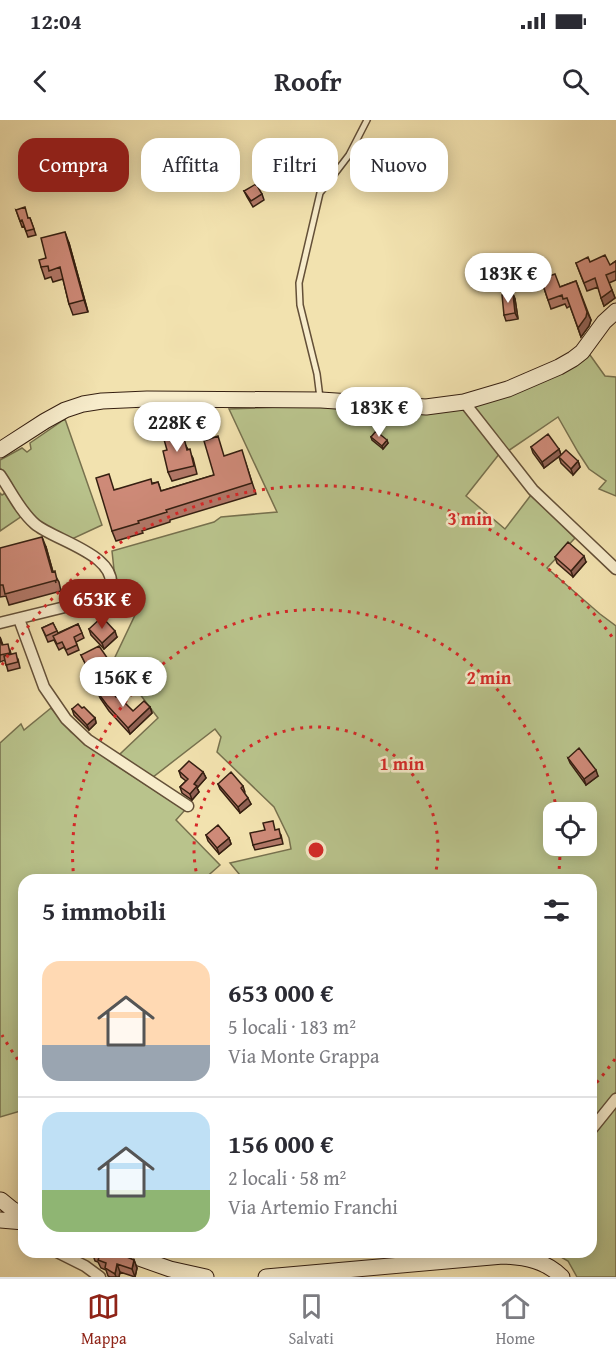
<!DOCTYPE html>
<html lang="it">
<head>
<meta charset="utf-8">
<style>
	:root { --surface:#fff; --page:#f7f7f7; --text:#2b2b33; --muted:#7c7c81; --line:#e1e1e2; --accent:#8f2418 }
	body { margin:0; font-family:"Gentium Book Plus",serif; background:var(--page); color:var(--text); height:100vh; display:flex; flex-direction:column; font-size:22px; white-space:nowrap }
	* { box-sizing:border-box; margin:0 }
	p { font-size:20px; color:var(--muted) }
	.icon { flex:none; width:33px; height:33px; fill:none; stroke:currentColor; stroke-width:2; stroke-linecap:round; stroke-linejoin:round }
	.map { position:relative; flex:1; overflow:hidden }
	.side { position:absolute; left:18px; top:754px; width:579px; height:384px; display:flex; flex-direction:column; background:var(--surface); border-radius:18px; box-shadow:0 3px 15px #0003 }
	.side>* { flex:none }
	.banner { position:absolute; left:18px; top:18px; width:580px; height:54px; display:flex; gap:12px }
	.controls { position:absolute; left:543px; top:682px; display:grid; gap:12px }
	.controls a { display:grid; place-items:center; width:54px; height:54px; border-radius:12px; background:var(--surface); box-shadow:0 3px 15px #0003; font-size:30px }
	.price { position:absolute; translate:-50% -51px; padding:0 14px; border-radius:21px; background:#fff; color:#222; font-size:20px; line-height:39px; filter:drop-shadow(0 2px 3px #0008) }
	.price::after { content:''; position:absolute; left:50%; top:36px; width:18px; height:14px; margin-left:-9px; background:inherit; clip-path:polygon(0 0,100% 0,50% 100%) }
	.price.selected { background:var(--accent); color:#fff }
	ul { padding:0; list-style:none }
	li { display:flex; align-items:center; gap:18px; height:150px; padding:0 24px }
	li+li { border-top:2px solid var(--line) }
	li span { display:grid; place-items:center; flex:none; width:168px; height:120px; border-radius:18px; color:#555 }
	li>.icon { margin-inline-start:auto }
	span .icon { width:72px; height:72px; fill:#fffc; stroke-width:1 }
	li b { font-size:26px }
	h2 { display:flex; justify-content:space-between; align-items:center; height:72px; padding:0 24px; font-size:26px }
	.chip { padding:0 21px; border-radius:18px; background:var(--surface); box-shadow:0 3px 15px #0003; font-size:21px; line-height:54px }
	.chip.selected { background:var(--accent); color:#fff }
	.status { display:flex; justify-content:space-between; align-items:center; height:42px; padding:0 30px; background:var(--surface); direction:ltr }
	.status svg { height:16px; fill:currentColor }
	header { display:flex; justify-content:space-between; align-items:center; height:78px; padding:0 24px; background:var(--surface); font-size:27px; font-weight:700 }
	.menu { display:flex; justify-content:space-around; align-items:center; height:84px; border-top:2px solid var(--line); background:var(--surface); font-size:16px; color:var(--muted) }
	.menu a { display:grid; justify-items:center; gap:3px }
	.menu .selected { color:var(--accent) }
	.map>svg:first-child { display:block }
	.green { fill:#b9c38c; stroke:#77714e; stroke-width:1.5; fill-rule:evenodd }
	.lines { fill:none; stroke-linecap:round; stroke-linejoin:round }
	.lane-casing { stroke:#645038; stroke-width:8 }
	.street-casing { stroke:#645038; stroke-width:13 }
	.secondary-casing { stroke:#351f11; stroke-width:17 }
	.lane { stroke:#f7eccb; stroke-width:5 }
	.street { stroke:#f7eccb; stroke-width:10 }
	.secondary { stroke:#f7eccb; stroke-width:15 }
	.wall { fill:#b17767; stroke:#351f11; stroke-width:1.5 }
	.shaded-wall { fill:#906154; stroke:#351f11; stroke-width:1.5 }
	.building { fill:#ce8a78; stroke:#351f11; stroke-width:1.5 }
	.ring { fill:none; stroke:#d62828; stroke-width:3; stroke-dasharray:3 6 }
	.centre { fill:#d62828; stroke:#f7eccb; stroke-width:3 }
	.ring-label { font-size:18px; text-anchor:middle; font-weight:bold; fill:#d62828; stroke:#f7eccb; stroke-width:5; stroke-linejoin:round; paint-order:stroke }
</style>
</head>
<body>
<div class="status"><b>12:04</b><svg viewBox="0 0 49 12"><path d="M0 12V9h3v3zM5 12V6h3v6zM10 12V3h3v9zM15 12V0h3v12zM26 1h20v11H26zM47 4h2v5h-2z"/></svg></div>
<header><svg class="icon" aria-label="back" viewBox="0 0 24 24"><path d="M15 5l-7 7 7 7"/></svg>Roofr<svg class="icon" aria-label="search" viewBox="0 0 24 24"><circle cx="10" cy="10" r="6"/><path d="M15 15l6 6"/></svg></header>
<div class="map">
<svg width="616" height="1157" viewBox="0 0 616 1157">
	<rect width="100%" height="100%" fill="#f2e2af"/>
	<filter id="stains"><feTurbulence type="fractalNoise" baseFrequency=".00333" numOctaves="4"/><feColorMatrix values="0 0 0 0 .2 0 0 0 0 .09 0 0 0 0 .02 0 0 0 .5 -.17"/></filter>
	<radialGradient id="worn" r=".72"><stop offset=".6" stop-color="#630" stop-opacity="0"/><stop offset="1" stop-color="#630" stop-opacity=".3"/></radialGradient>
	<path class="green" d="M590,235L605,256L616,257V376L599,369L606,361L589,349L578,332L558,297L508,331L472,286L575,245Z
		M328,285L464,288L500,333L466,376L505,409L531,375L575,418L547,448L600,494L616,506V972L591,1002V760H244L230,743L291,729L289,718L274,687L217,632L221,617L215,609L153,657L119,635L158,598L133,565L122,573L107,554L135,495L106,491L115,459L112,431L214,402L221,397L277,392L229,289ZM554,693H586V726H554Z
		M65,299L102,405L72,419L45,406L29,394L0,348V340L22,328L27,332L31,329L30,323Z
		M7,372L22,396L0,411V373L2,375Z
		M51,588L71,612L112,643L185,690L176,700L220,745L203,760H24V990L0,997V623L21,604L24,610Z
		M616,984V1157H577L568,1141L554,1133L591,1132V1016Z"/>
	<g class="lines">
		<g class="lane-casing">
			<path id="lane" d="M320,278L317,254L300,185L299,163L320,73L349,35L367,0"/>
		</g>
		<g class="street-casing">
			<path id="street" d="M464,282L533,370L616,449
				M0,355C11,371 20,391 35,404C55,421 121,435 110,471C108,478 101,484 97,490L69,486L0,503
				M19,499L44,567L66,599L88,620L188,686
				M591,1010L616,979
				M57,1132L85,1146L100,1157"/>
		</g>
		<g class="secondary-casing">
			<path id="secondary" d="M0,330L45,301L65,290L83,284L102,281L147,279L321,280L426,287L464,282L508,269L559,247L573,239L582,232L604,202L616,191
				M1,1080L12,1089L24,1096
				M0,1100L24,1102
				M122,1132L170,1149L206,1157
				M266,1157L503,1136C526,1137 546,1141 562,1157"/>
		</g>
		<use href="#lane" class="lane"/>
		<use href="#street" class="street"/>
		<use href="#secondary" class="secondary"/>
	</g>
	<path class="wall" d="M244,71L262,74L264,80L253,87L247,77Z
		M16,90L28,98H30L36,115L28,117L24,106L22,107Z
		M69,123L88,192L73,195L69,184L63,159L53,162L51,157L45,159L41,147L46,138Z
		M616,141V160L609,163L615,178L604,186L598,167L587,171L576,143L590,142L610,145Z
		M541,159L560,167L576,161L591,200L589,206L581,217L570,186L567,188L565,184L551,189Z
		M513,174L515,179L518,199L506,201L504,195Z
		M179,312L182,319L193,338L197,354L172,361L168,352L167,330Z
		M371,317L388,323L383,329L372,320Z
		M531,327L559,329L561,335L544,348L533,333Z
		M224,336L245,341L256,374L170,400V402L142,411L143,413L116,421L112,411L114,370L158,362L161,371L214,355Z
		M559,337L578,341L580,347L573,355L561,343Z
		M46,427L53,452L59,462L61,471L9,485L6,476L0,477V458Z
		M555,437L586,442L573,457L557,443Z
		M53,503L58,513L78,504L84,518L76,522L79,530L68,535L64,527L59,530L54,520L48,522L42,508Z
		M89,509L117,517L104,529L91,515Z
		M0,517L3,525L10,530L11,534L18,539L20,548L8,551L5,540L0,542Z
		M81,535L110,545L104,557L98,546L89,551Z
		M98,573L116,577L133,591L150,587L152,593L130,614L109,591L100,578Z
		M82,588L95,598L96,603L89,610L74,595L72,589Z
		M568,638L598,656L586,665L570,643Z
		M179,651L203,652L206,658L197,668L199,672L192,680L182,673L180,667L186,661L181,657Z
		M218,664L243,666L245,672L244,673L251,684L240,693L220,669Z
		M276,710L281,715L283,724L255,730L253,725Z
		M206,715L229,718L231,724L219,734L208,721Z
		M92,1132L134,1140L137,1148L135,1157L120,1152L119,1157H110L108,1156L106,1150L101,1148L98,1142L95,1141Z"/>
	<path class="shaded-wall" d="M65,112L69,123L88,192L84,180Z
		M612,170L615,178L604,186L601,178Z
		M513,174L515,179L518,199L515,193Z
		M587,192L591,200L589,206L581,217L578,208Z
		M387,320L388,323L383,329L382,326Z
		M559,329L561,335L544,348L542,342Z
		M578,341L580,347L573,355L571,349Z
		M42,417L46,427L56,463L52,452Z
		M584,436L586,442L573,457L571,451Z
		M115,511L117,517L104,529L102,523Z
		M108,539L110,545L104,557L101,551Z
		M150,587L152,593L130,614L128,608Z
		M95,598L96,603L89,610L87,605Z
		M596,650L598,656L586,665L584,659Z
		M203,652L206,658L197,668L199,672L192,680L190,674L194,664Z
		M248,678L251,684L240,693L238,687Z
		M229,718L231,724L219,734L217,728Z
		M134,1140L137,1148L135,1157L132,1149Z
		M117,1144L120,1152L119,1157H116L115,1154Z"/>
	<path class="building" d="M256,64L262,74L251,81L244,71Z
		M25,87L28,98H27H30L34,109L26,111L22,100L20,101L16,90Z
		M65,112L84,180L69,184L60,147L49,151L48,146L41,147L39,140L46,138L41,118Z
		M605,135L610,145L616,141V151L606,155L612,170L601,178L595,158L584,163L576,143L588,137L590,142Z
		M555,154L560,167L576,161L587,192L586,197L578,208L567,178L563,179L562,175L548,180L541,159Z
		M513,174L515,193L504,195L502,175Z
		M376,311L387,320L382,326L371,317Z
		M179,312L181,319L184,318L187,330L190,329L194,346L168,352L163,331L167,330L163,316Z
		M548,314L559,329L542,342L531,327Z
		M218,316L224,336L242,330L252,363L166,390L167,392L138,401L139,403L112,411L96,358L109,354L114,370L151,359L152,364L158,362L161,371L214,355L204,321Z
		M566,330L578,341L571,349L559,337Z
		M42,417L52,452L55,451L57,460L5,474L3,465H0V428Z
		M568,422L584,436L571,451L555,437Z
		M102,497L115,511L102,523L89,509Z
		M53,503L57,511L46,516L42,508Z
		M78,504L82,513L74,517L77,525L66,530L62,522L57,524L53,516Z
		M0,517L2,525L8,524L10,533L0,535Z
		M99,526L108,539L101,551L96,540L86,545L81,535Z
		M16,533L18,542L6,545L4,536Z
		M108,566L116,577L118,576L133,591L144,581L150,587L128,608L107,585L98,573Z
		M78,584L82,588L84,587L95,598L87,605L72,589Z
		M579,628L596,650L584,659L568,638Z
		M189,641L203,652L194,664L197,666L190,674L180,667L188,659L179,651Z
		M231,652L243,666L241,668L248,678L238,687L218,664Z
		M273,701L275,710L279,709L281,718L253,725L250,713L265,710L263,703Z
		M218,705L229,718L217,728L206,715Z
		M92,1132H115L134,1140L132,1149L117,1144L115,1154L105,1148L106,1143L98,1140L100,1135Z"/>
	<g class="ring">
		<path d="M198 760A122 122 0 1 1 434 760"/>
		<path d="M74 760A244 244 0 0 1 557 692M560 728A244 244 0 0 1 558 760"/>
		<path d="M615 939A365 365 0 0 1 591 969M23 947A365 365 0 0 1 2 915M2 545A365 365 0 0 1 615 521"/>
	</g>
	<circle cx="316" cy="730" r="9" class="centre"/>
	<g class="ring-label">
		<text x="470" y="405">3 min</text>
		<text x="489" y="564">2 min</text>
		<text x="402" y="650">1 min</text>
	</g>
	<rect width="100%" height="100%" filter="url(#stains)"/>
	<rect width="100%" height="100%" fill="url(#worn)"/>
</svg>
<div class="controls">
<a><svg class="icon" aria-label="locate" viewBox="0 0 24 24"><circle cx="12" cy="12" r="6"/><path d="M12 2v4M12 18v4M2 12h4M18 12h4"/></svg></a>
</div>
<b class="price" style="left:508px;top:184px">183K €</b>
<b class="price" style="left:379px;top:318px">183K €</b>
<b class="price" style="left:177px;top:333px">228K €</b>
<b class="price selected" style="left:102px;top:510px">653K €</b>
<b class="price" style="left:123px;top:588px">156K €</b>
<div class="banner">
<a class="chip selected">Compra</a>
<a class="chip">Affitta</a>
<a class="chip">Filtri</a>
<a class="chip">Nuovo</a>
</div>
<section class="side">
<h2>5 immobili<svg class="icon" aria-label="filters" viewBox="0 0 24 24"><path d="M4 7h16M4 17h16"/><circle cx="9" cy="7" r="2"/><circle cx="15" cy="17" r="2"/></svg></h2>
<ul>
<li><span style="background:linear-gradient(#ffd9b3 70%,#9aa5b1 0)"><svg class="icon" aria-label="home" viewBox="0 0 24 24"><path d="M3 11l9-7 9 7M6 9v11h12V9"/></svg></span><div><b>653 000 €</b><p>5 locali · 183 m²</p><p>Via Monte Grappa</p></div></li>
<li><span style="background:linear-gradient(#bfe0f5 65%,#8fb573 0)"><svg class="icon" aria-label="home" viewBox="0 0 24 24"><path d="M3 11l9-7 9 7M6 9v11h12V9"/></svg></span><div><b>156 000 €</b><p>2 locali · 58 m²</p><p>Via Artemio Franchi</p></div></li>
</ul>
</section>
</div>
<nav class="menu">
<a class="selected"><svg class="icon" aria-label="map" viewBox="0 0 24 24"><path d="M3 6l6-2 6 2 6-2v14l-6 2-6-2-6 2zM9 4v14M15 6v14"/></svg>Mappa</a>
<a><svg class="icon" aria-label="saved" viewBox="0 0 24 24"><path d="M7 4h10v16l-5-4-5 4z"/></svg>Salvati</a>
<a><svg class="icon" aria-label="home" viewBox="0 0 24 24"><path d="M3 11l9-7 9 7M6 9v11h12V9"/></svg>Home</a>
</nav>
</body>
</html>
